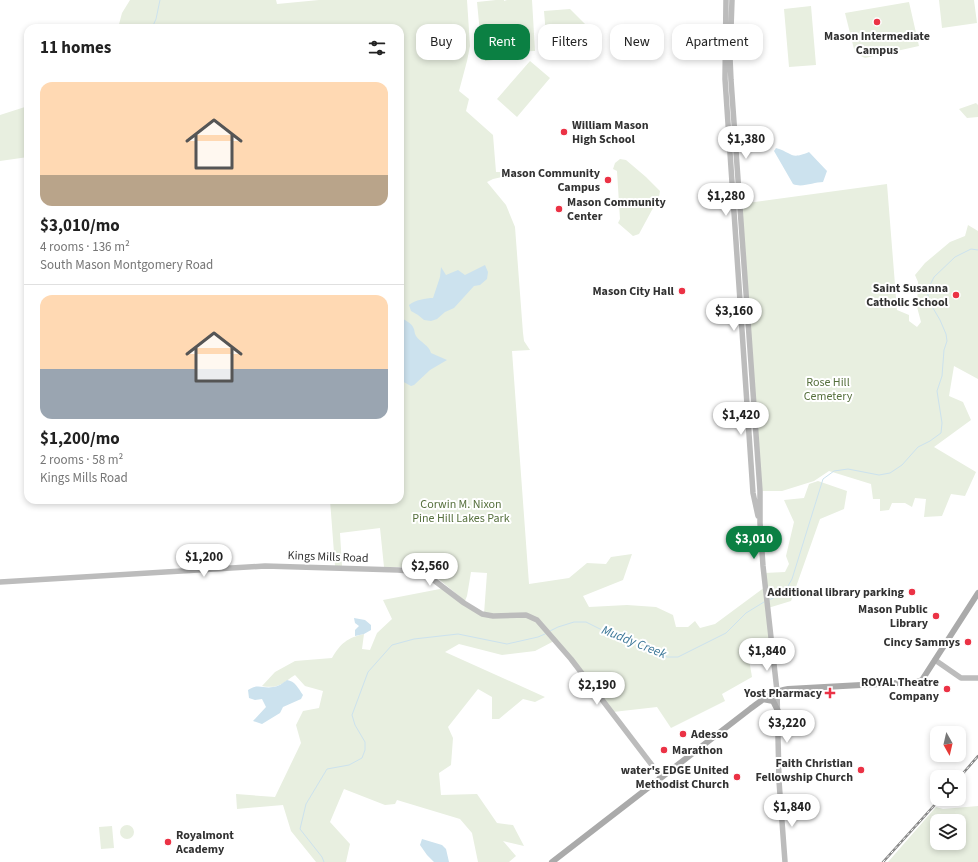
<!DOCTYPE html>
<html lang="en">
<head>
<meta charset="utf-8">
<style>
	:root { --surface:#fff; --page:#f2f2f2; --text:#222; --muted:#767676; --line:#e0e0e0; --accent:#0b8043 }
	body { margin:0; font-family:"Source Sans 3",sans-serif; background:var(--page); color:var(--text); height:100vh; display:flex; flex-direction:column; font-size:15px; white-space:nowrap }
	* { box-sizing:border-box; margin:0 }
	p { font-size:13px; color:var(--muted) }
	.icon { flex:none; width:22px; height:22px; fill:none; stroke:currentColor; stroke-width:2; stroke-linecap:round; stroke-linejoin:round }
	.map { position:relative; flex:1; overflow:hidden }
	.drawer { position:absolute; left:24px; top:24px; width:380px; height:480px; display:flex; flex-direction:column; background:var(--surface); border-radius:12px; box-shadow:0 2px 6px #0003 }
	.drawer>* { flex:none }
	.top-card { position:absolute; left:416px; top:24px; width:380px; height:36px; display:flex; gap:8px }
	.needle { width:26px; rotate:172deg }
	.fabs { position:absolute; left:930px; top:726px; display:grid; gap:8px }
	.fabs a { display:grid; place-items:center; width:36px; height:36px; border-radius:8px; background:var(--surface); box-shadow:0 2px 6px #0003; font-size:20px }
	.price { position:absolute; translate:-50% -34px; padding:0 9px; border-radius:14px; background:#fff; color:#222; font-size:13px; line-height:26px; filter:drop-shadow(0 1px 2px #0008) }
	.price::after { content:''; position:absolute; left:50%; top:24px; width:12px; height:9px; margin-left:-6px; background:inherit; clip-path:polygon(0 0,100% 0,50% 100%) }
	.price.current { background:var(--accent); color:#fff }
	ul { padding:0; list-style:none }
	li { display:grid; align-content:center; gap:8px; height:212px; padding:0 16px }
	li+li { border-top:1px solid var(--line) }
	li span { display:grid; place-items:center; height:124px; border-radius:12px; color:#555 }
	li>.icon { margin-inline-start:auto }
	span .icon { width:72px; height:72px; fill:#fffc; stroke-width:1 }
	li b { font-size:17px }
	h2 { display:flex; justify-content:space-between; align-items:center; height:48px; padding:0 16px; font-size:17px }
	.pill { padding:0 14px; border-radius:12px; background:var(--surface); box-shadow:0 2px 6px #0003; font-size:14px; line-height:36px }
	.pill.current { background:var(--accent); color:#fff }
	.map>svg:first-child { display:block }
	.green { fill:#e8efe0; fill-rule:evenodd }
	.water { fill:#cce2ee }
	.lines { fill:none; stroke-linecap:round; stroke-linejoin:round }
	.stream { stroke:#cce2ee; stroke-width:1 }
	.secondary { stroke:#bcbcbc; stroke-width:5.5 }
	.primary { stroke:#aaa; stroke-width:6 }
	.rail-casing { stroke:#878787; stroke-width:2.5 }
	.rail { stroke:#fff; stroke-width:1; stroke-dasharray:3; stroke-linecap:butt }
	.poi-dot { fill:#eb3245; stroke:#fff; stroke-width:1.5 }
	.labels { text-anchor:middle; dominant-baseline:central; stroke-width:4; stroke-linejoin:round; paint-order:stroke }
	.poi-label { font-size:12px; font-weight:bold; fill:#323232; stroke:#fff; text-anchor:end }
	.park-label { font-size:12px; fill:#56703d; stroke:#fff }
	.street-label { font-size:12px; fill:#323232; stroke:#fff }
	.water-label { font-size:13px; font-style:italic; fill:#3c7798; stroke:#fff }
</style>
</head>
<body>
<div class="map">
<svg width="978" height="862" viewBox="0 0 978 862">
	<rect width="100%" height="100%" fill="#fff"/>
	<path class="green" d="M130,0H276L277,4L319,0H467L470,46L467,61L459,91L469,99L466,111L493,135L496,172H501L502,177L493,179L487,182L506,205L515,227L523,333L524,341L530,350L512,351L529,584L569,578L587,563L606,564L611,557L632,554L623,580L583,596L589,607L627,605L656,607L673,615L676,627H688L695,621L700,628L715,624L765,587L764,573L785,572L789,564L786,556L794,522L784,500L804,498L809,484L818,481L847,491L844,509L820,519L791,601L768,608L773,651L763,652L762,645L747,647L752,677L722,694L725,701L671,728L657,707L613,712L556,640L535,651L502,655L459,644L445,652L545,697L535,702L523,699L499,719H492V697L478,689L448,727L453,738L451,765L439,773L441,795L477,794L497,823L513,825L524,846L503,841L516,856L509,862H478L472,833L460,819L397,800L395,804L385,805L344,789L330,822L350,844L346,862H316L291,831L283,805L237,809L236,794L275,797L301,743L296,725L303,711L319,708L323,691L305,686L295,675C281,684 279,689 262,686L275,672L295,661L332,658C341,643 347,638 364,634L362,649L370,650L377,633L392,619L383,600L445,588L464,603L482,614H484L487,573L471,572L467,596L465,601L429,571L409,567H384L380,528L340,533L342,566H335L330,500H400V28H118L122,13Z
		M496,0H504V1L507,0H532L535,51L510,52L511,58L485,61L484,54H482L477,2Z
		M939,0H974L977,23L942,28Z
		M909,2L919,46L865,58L855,53L845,13Z
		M811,6L816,65L789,67L784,9Z
		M570,9L586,25L588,44L547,47L544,11Z
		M530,61L550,78L517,117L497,99Z
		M976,103L978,105V117L967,118L959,109Z
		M28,106V137L26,141L28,157L0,161V115Z
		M620,159L626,160L646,177L660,191L659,197L639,234L633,236L618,223L620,219L617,171L613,169L615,163Z
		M887,184L897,310L909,315V321L917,327L921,322L917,307L918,282L915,275L925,263L950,242L965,236L968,225L978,231V379L954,366L949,396L963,402L971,420L934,447L976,472L965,496L951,494L942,516L924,517L926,499L915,498L912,507L905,503H892L889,510L880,511V499H873L871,484L829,471L814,481L782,491H760L740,204Z
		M978,806V862H888L936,807L943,809ZM937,821H959V843H937Z
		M120 832a7 7 0 1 1 14 0a7 7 0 1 1-14 0Z
		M112,826L114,848L101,849L99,827Z"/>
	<path class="water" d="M776,148C793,153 790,160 809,152L827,171L823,182C814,182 802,188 793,184L774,151Z
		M485,265L488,272L487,279L480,285L474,286L454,308L445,312L437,319L431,321L424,320L418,315L411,311L409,305C415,300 426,298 433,298L440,277L441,267L446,275L458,270L465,275Z
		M400,318C404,319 411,323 413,327C415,330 414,333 416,336C421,343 429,345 431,353L447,360L430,370L414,385L411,386L400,380Z
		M354,618L365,620L371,625V630L364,634L355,636V630L359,626L355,623Z
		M287,680C295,681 298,688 303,695L301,699L283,707L280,713L262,724L253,721L266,707L262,699L255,700L249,698L248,690C258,683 263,689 273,687C278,687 283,683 287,680Z
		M422,839L442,845L446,849L449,862H434L427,855L420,845Z"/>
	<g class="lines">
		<path class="stream" d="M152,28L156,19L160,0
			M769,600L784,593L792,579L823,479L834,471L848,469L879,475L890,473L902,465L918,447L930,441L941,433L942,423L937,391L942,376L944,350L947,341L946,334L940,320L930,303L927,291L934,277L955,257L971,249L978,250
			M550,631L558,627L574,622H586L608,633L650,646L667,657H678L726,633L746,613L764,602
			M324,862L322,857L300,829L306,804L327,769L349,765L362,758L365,750V742L355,725L352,715L368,672L392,645L414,639L458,634L507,644L538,637L545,634"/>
		<path class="secondary" d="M726,0L725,79L753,493L758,516
			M732,0L730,58L731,80L760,491V523L763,566L777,691L779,781L785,862
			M0,582L265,566L398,570L419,572L427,575L464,603L482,614L493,616L526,615L537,620L571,659L661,777
			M935,660L961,678H978"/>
		<path class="primary" d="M762,699L773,701L778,711
			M552,862L750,709C762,700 773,691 788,689L916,682L922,680L978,593"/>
		<g class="rail-casing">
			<path id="rail" d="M959,778L978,756
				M883,862L940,799"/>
		</g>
		<use href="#rail" class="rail"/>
	</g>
	<g class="poi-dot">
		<circle cx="877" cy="22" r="4"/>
		<circle cx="564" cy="132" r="4"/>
		<circle cx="608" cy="180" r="4"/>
		<circle cx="559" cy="209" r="4"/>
		<circle cx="682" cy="291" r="4"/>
		<circle cx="956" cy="295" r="4"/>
		<circle cx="912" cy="592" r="4"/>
		<circle cx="936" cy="616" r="4"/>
		<circle cx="968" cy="642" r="4"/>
		<circle cx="947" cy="689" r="4"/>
		<path d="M828 687h4v4h4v4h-4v4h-4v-4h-4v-4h4z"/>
		<circle cx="683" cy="734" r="4"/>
		<circle cx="664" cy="750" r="4"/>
		<circle cx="861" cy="770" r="4"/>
		<circle cx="737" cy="777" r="4"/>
		<circle cx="168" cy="842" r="4"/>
	</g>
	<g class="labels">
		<g class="poi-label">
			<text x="877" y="36" text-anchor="middle">Mason Intermediate<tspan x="877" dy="14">Campus</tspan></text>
			<text x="572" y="125" text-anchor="start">William Mason<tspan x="572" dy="14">High School</tspan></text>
			<text x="600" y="173">Mason Community<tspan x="600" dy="14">Campus</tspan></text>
			<text x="567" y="202" text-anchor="start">Mason Community<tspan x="567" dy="14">Center</tspan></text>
			<text x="948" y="288">Saint Susanna<tspan x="948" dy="14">Catholic School</tspan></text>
			<text x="674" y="291">Mason City Hall</text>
			<text x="904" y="592">Additional library parking</text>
			<text x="928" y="609">Mason Public<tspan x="928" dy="14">Library</tspan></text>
			<text x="960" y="642">Cincy Sammys</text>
			<text x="939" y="682">ROYAL Theatre<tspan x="939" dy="14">Company</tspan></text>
			<text x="822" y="693">Yost Pharmacy</text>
			<text x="691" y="734" text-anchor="start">Adesso</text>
			<text x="672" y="750" text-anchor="start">Marathon</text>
			<text x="853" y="763">Faith Christian<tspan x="853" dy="14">Fellowship Church</tspan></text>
			<text x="729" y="770">water's EDGE United<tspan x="729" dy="14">Methodist Church</tspan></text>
			<text x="176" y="835" text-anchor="start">Royalmont<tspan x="176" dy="14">Academy</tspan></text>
		</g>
		<g class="park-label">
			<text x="828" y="382">Rose Hill<tspan x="828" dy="14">Cemetery</tspan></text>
			<text x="461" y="504">Corwin M. Nixon<tspan x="461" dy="14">Pine Hill Lakes Park</tspan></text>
		</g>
		<g class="street-label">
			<text transform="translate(328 557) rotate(2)">Kings Mills Road</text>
		</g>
		<g class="water-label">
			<text transform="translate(634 642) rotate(22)">Muddy Creek</text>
		</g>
	</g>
</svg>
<div class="fabs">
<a><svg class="needle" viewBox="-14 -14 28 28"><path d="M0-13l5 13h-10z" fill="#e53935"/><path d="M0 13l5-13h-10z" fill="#767676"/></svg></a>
<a><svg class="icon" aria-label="locate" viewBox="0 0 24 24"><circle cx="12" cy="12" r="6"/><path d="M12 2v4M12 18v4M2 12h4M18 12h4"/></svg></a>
<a><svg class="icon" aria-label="layers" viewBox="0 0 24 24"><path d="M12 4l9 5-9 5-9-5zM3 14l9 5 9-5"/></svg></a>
</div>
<b class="price" style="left:746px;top:160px">$1,380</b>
<b class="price" style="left:726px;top:217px">$1,280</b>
<b class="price" style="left:734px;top:332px">$3,160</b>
<b class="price" style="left:741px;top:436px">$1,420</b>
<b class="price current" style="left:754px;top:560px">$3,010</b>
<b class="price" style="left:204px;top:578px">$1,200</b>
<b class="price" style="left:430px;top:587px">$2,560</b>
<b class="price" style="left:767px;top:672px">$1,840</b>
<b class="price" style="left:597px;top:706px">$2,190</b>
<b class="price" style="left:787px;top:744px">$3,220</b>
<b class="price" style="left:792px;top:828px">$1,840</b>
<div class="top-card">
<a class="pill">Buy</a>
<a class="pill current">Rent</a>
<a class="pill">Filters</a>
<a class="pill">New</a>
<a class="pill">Apartment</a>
</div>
<section class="drawer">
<h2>11 homes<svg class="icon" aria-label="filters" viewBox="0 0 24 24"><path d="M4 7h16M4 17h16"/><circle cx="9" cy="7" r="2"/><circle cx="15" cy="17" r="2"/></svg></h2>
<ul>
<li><span style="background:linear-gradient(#ffd9b3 75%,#b9a48a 0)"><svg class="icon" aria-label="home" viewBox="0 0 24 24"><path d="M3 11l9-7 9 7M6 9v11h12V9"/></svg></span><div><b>$3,010/mo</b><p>4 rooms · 136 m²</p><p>South Mason Montgomery Road</p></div></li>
<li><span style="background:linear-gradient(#ffd9b3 60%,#9aa5b1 0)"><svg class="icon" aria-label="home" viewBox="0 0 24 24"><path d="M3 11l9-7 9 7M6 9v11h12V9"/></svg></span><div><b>$1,200/mo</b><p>2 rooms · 58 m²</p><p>Kings Mills Road</p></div></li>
</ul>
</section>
</div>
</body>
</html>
